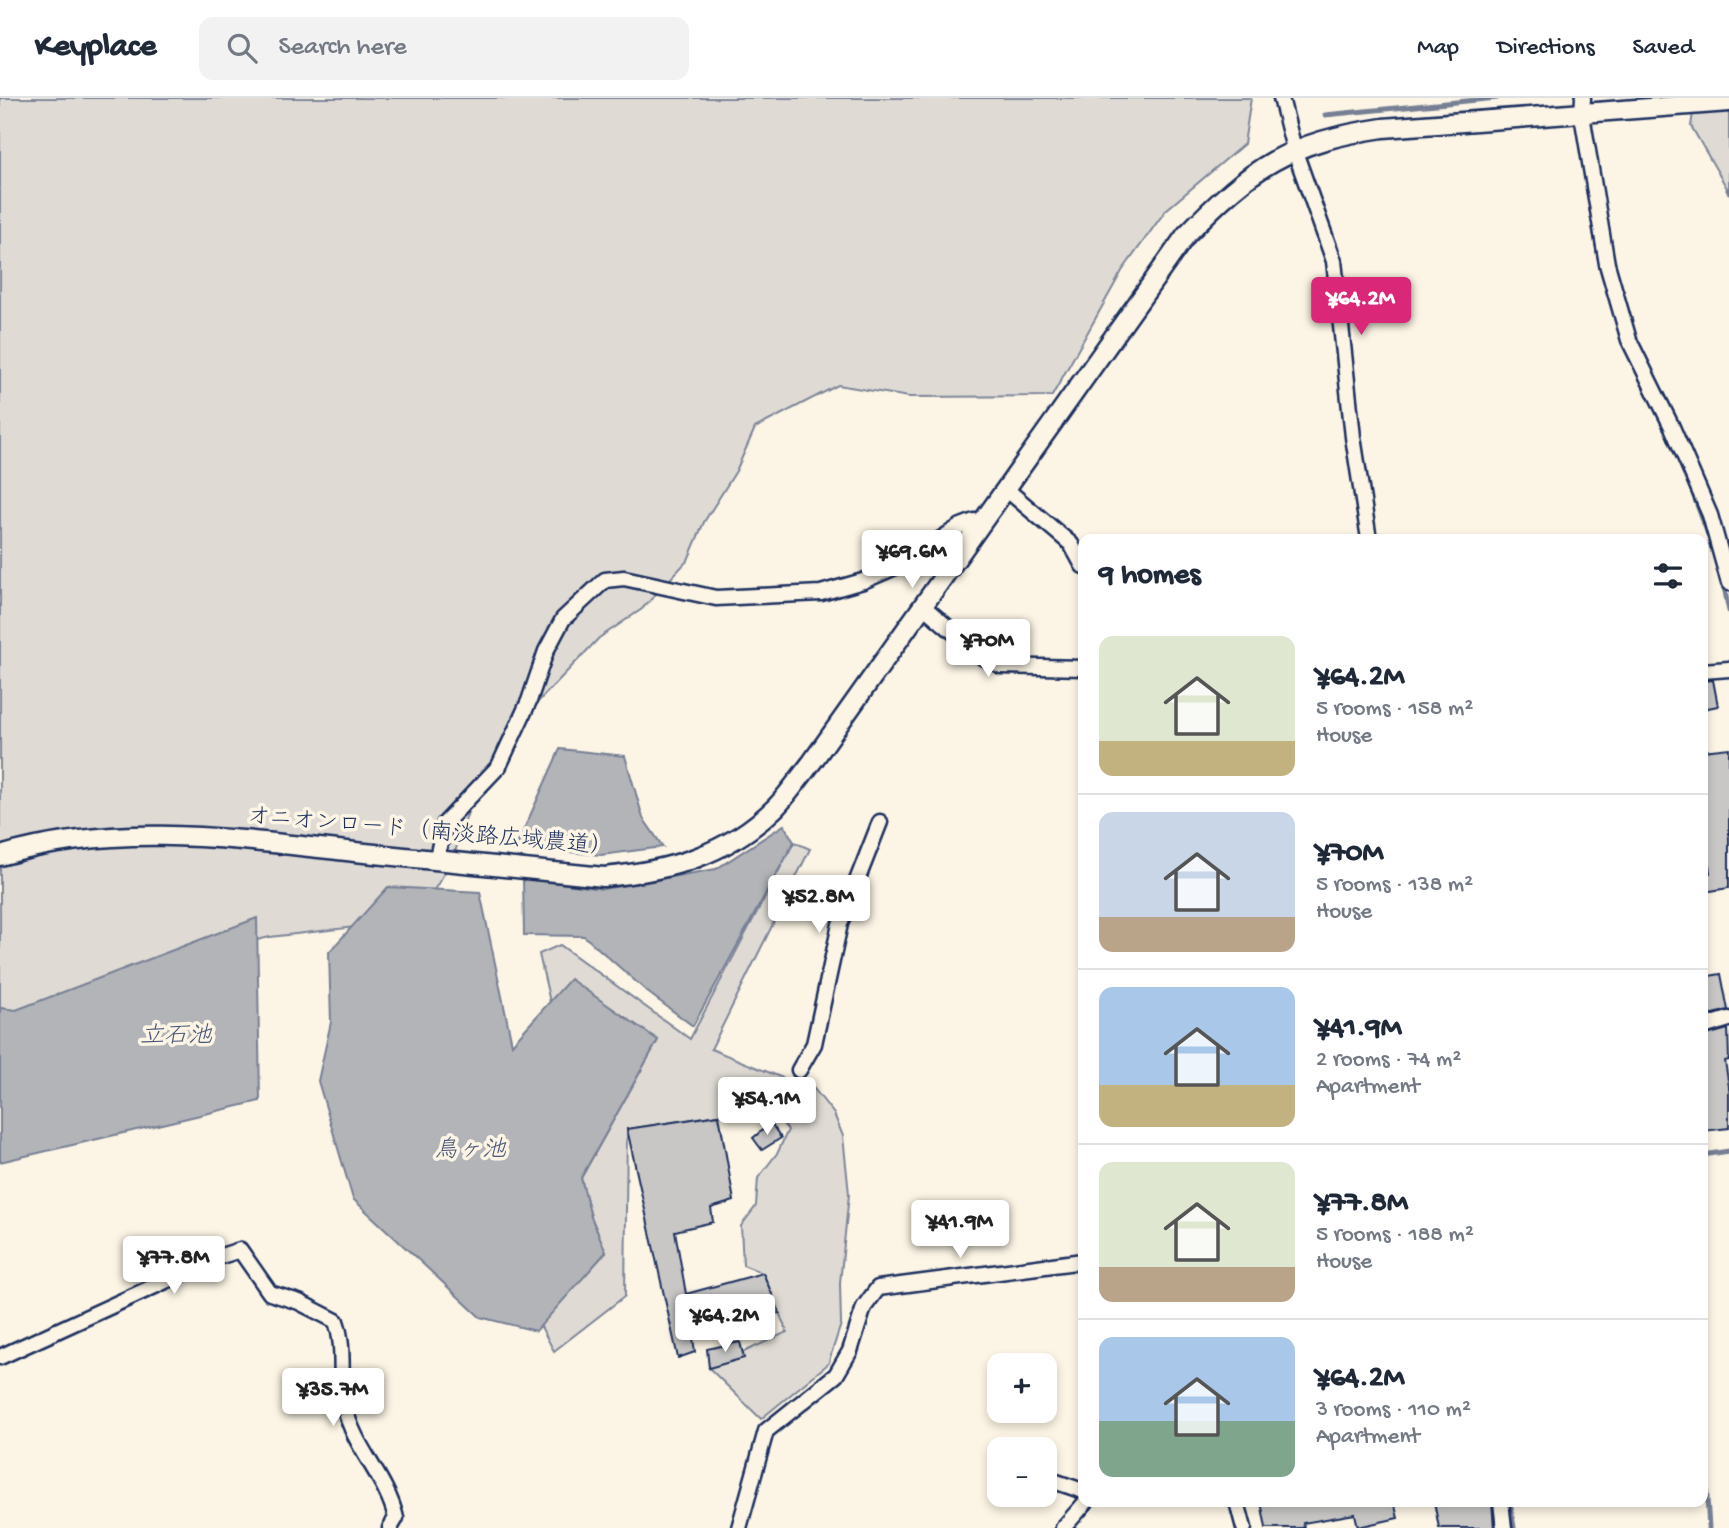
<!DOCTYPE html>
<html lang="en">
<head>
<meta charset="utf-8">
<style>
	:root { --surface:#fff; --page:#f2f2f3; --text:#1f2937; --muted:#747a83; --line:#e0e1e3; --accent:#db2777 }
	body { margin:0; font-family:"Gochi Hand","Klee One",sans-serif; background:var(--page); color:var(--text); height:100vh; display:flex; flex-direction:column; font-size:26px; white-space:nowrap }
	* { box-sizing:border-box; margin:0 }
	p { font-size:23px; color:var(--muted) }
	.icon { flex:none; width:38px; height:38px; fill:none; stroke:currentColor; stroke-width:2; stroke-linecap:round; stroke-linejoin:round }
	.map { position:relative; flex:1; overflow:hidden }
	.drawer { position:absolute; left:1078px; top:436px; width:630px; height:973px; display:flex; flex-direction:column; background:var(--surface); border-radius:14px; box-shadow:0 4px 10px #0003 }
	.drawer>* { flex:none }
	.fabs { position:absolute; left:987px; top:1255px; display:grid; gap:14px }
	.fabs a { display:grid; place-items:center; width:70px; height:70px; border-radius:14px; background:var(--surface); box-shadow:0 4px 10px #0003; font-size:35px }
	.price { position:absolute; translate:-50% -60px; padding:0 16px; border-radius:7px; background:#fff; color:#222; font-size:23px; line-height:46px; filter:drop-shadow(0 2px 4px #0008) }
	.price::after { content:''; position:absolute; left:50%; top:42px; width:21px; height:16px; margin-left:-10px; background:inherit; clip-path:polygon(0 0,100% 0,50% 100%) }
	.price.selected { background:var(--accent); color:#fff }
	ul { padding:0; list-style:none }
	li { display:flex; align-items:center; gap:21px; height:175px; padding:0 21px }
	li+li { border-top:2px solid var(--line) }
	li span { display:grid; place-items:center; flex:none; width:196px; height:140px; border-radius:14px; color:#555 }
	li>.icon { margin-inline-start:auto }
	span .icon { width:84px; height:84px; fill:#fffc; stroke-width:1 }
	li b { font-size:30px }
	h2 { display:flex; justify-content:space-between; align-items:center; height:84px; padding:0 21px; font-size:30px }
	header { display:flex; align-items:center; gap:42px; box-sizing:border-box; height:98px; padding:0 35px; background:var(--surface); border-bottom:2px solid var(--line) }
	header strong { font-size:33px }
	nav { display:flex; gap:38px; margin-inline-start:auto; font-size:24px }
	.search { width:490px; height:63px; background:var(--page); display:flex; align-items:center; gap:18px; box-sizing:border-box; padding:0 24px; border-radius:14px; color:var(--muted); font-size:26px }
	.map>svg:first-child { display:block }
	.green { fill:#dfdbd4; stroke:#7d8599; stroke-width:2 }
	.water { fill:#b2b4b8; stroke:#767f94; stroke-width:2 }
	.lines { fill:none; stroke-linecap:round; stroke-linejoin:round }
	.stream { stroke:#767f94; stroke-width:5 }
	.building { fill:#c8c7c6; stroke:#1b2f5e; stroke-width:2 }
	.minor-casing { stroke:#1b2f5e; stroke-width:19 }
	.tertiary-casing { stroke:#1b2f5e; stroke-width:23 }
	.minor { stroke:#fcf5e5; stroke-width:14 }
	.tertiary { stroke:#fcf5e5; stroke-width:18 }
	.labels { text-anchor:middle; dominant-baseline:central; stroke-width:7; stroke-linejoin:round; paint-order:stroke }
	.street-label { font-size:23px; fill:#1b2f5e; stroke:#fcf5e5 }
	.water-label { font-size:24px; font-style:italic; fill:#485779; stroke:#fcf5e5 }
</style>
</head>
<body>
<header>
<strong>Keyplace</strong>
<div class="search"><svg class="icon" aria-label="search" viewBox="0 0 24 24"><circle cx="10" cy="10" r="6"/><path d="M15 15l6 6"/></svg>Search here</div>
<nav><a>Map</a><a>Directions</a><a>Saved</a></nav>
</header>
<div class="map">
<svg width="1729" height="1430" viewBox="0 0 1729 1430">
	<rect width="100%" height="100%" fill="#fcf5e5"/>
	<filter id="ink" filterUnits="userSpaceOnUse"><feTurbulence type="fractalNoise" baseFrequency=".0143" numOctaves="2"/><feDisplacementMap in="SourceGraphic" scale="14" xChannelSelector="R" yChannelSelector="G"/><feConvolveMatrix kernelMatrix="1 2 1 2 8 2 1 2 1" color-interpolation-filters="sRGB"/></filter>
	<g filter="url(#ink)">
		<path class="green" d="M0,0H1251L1244,46L1166,112L1122,173L1052,298L909,299L838,287L755,330L736,373L704,424L688,462L642,511L599,540L533,609L499,651L469,711L452,763L434,792L355,829L270,839L186,858L0,930Z
			M1729,12V90L1728,92L1691,28L1693,15Z
			M794,744L810,751L711,951L790,983L799,972L834,1016L843,1038L849,1096L840,1185L841,1226L828,1266L761,1321L709,1270L787,1234L763,1175L743,1167L741,1128L756,1108L758,1080L778,1054L788,1032L769,1009L627,1031L625,1198L554,1253L540,1227L606,1154L591,1119L581,1080L658,942L570,882L550,904L539,856L560,847L690,941Z"/>
		<path class="water" d="M560,651L625,658L643,720L663,749L601,757L516,749Z
			M784,727L794,744L693,928L650,896L584,838L524,837L523,780L603,791L716,771Z
			M388,789L480,794L512,946L570,881L658,942L581,1080L591,1119L606,1154L536,1233L480,1219L353,1101L318,983L331,924L329,854Z
			M257,820L260,1003L0,1064V910L16,912Z"/>
		<g class="lines">
			<path class="stream" d="M1325,17L1497,0
				M1587,89L1599,159
				M1728,92L1729,94
				M1601,169L1611,203
				M1689,385L1710,442
				M1723,484L1729,513
				M1703,1057L1729,1053
				M1703,1340L1709,1430
				M1510,1404L1514,1430"/>
		</g>
		<path class="building" d="M1713,582L1718,608L1703,611V583Z
			M1729,650V790L1704,794L1703,776L1710,775L1703,721V653Z
			M1721,876L1728,912L1703,919V879Z
			M1728,931L1729,962L1725,963L1729,989V1030L1703,1033V938Z
			M719,1017L734,1103L711,1110L713,1124L675,1133L686,1196L763,1175L780,1215L691,1227L695,1254L678,1260L627,1031Z
			M771,1025L781,1040L762,1052L753,1040Z
			M740,1244L744,1260L709,1270L707,1251Z
			M1261,1404H1394L1398,1420L1358,1429L1355,1416L1303,1425L1304,1430H1266Z
			M1434,1404H1492L1494,1430H1439Z"/>
		<g class="lines">
			<g class="minor-casing">
				<path id="minor" d="M1281,0L1294,51L1334,163L1353,339L1369,441
					M1583,0L1582,17L1607,166L1629,242L1672,329L1710,417L1729,485
					M1006,391L1071,446L1083,468
					M924,509L984,560L1001,568L1083,570
					M1703,573L1729,571
					M436,763L445,725L499,668L529,603L546,553L563,521L605,482L624,480L716,500L821,495L863,483L902,466L961,428L974,423L981,427
					M1703,929L1729,921
					M799,972L814,946L840,826L880,724
					M0,1259L218,1159L240,1152L270,1195L299,1204L336,1223C346,1252 338,1281 345,1310C354,1350 387,1380 396,1420L390,1430
					M1045,1380L1083,1393
					M1237,1404L1244,1430
					M1501,1404L1504,1430
					M739,1430L766,1333L836,1277L850,1253L864,1209L878,1190L1083,1163
					M1063,1430L1086,1404"/>
			</g>
			<g class="tertiary-casing">
				<path id="tertiary" d="M0,758C117,723 236,741 355,754C438,763 521,771 604,779C669,773 727,757 775,710C788,697 800,679 812,664L1186,137C1252,68 1289,44 1383,30L1729,4"/>
			</g>
			<use href="#minor" class="minor"/>
			<use href="#tertiary" class="tertiary"/>
		</g>
	</g>
	<g class="labels">
		<g class="street-label">
			<text transform="translate(430 735) rotate(5)">オニオンロード（南淡路広域農道）</text>
		</g>
		<g class="water-label">
			<text x="176" y="939">立石池</text>
			<text x="470" y="1053">鳥ヶ池</text>
		</g>
	</g>
</svg>
<div class="fabs">
<a>+</a>
<a>−</a>
</div>
<b class="price selected" style="left:1361px;top:239px">¥64.2M</b>
<b class="price" style="left:912px;top:492px">¥69.6M</b>
<b class="price" style="left:988px;top:581px">¥70M</b>
<b class="price" style="left:819px;top:837px">¥52.8M</b>
<b class="price" style="left:767px;top:1039px">¥54.1M</b>
<b class="price" style="left:960px;top:1162px">¥41.9M</b>
<b class="price" style="left:174px;top:1198px">¥77.8M</b>
<b class="price" style="left:725px;top:1256px">¥64.2M</b>
<b class="price" style="left:333px;top:1330px">¥35.7M</b>
<section class="drawer">
<h2>9 homes<svg class="icon" aria-label="filters" viewBox="0 0 24 24"><path d="M4 7h16M4 17h16"/><circle cx="9" cy="7" r="2"/><circle cx="15" cy="17" r="2"/></svg></h2>
<ul>
<li><span style="background:linear-gradient(#dfe7d0 75%,#c2b280 0)"><svg class="icon" aria-label="home" viewBox="0 0 24 24"><path d="M3 11l9-7 9 7M6 9v11h12V9"/></svg></span><div><b>¥64.2M</b><p>5 rooms · 158 m²</p><p>House</p></div></li>
<li><span style="background:linear-gradient(#c9d6e8 75%,#b9a48a 0)"><svg class="icon" aria-label="home" viewBox="0 0 24 24"><path d="M3 11l9-7 9 7M6 9v11h12V9"/></svg></span><div><b>¥70M</b><p>5 rooms · 138 m²</p><p>House</p></div></li>
<li><span style="background:linear-gradient(#a9c7e8 70%,#c2b280 0)"><svg class="icon" aria-label="home" viewBox="0 0 24 24"><path d="M3 11l9-7 9 7M6 9v11h12V9"/></svg></span><div><b>¥41.9M</b><p>2 rooms · 74 m²</p><p>Apartment</p></div></li>
<li><span style="background:linear-gradient(#dfe7d0 75%,#b9a48a 0)"><svg class="icon" aria-label="home" viewBox="0 0 24 24"><path d="M3 11l9-7 9 7M6 9v11h12V9"/></svg></span><div><b>¥77.8M</b><p>5 rooms · 188 m²</p><p>House</p></div></li>
<li><span style="background:linear-gradient(#a9c7e8 60%,#7fa58c 0)"><svg class="icon" aria-label="home" viewBox="0 0 24 24"><path d="M3 11l9-7 9 7M6 9v11h12V9"/></svg></span><div><b>¥64.2M</b><p>3 rooms · 110 m²</p><p>Apartment</p></div></li>
</ul>
</section>
</div>
</body>
</html>
